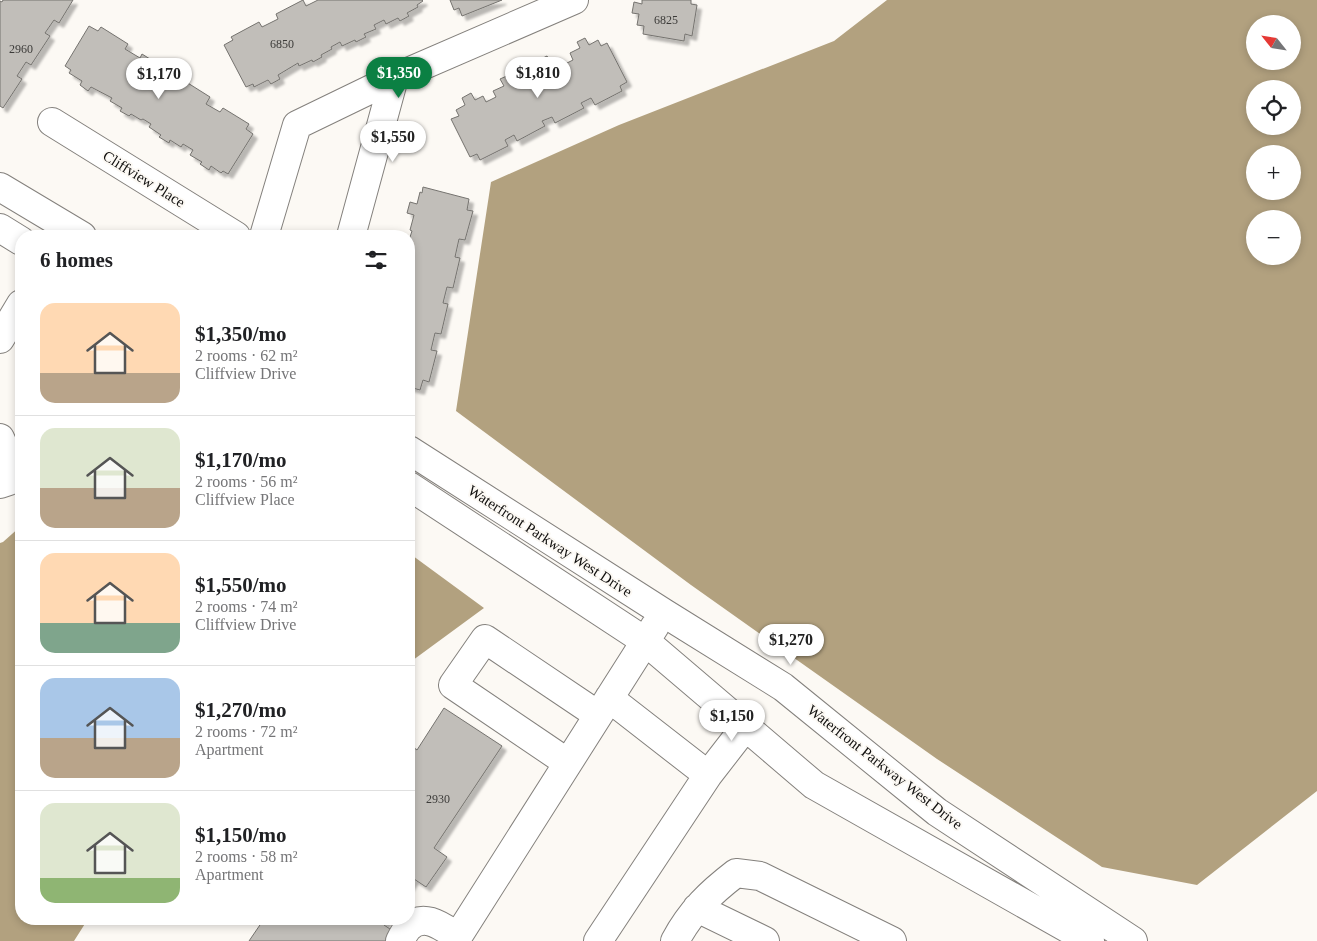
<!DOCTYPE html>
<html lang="en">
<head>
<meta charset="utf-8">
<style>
	:root { --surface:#fff; --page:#f2f2f2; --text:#202124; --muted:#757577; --line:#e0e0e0; --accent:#0b8043 }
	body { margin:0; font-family:"Times New Roman",serif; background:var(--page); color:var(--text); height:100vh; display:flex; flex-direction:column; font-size:19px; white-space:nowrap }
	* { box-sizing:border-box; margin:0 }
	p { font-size:16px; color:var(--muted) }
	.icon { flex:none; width:28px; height:28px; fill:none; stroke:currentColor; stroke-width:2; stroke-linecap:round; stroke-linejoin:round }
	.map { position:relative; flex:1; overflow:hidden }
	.sheet { position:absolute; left:15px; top:230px; width:400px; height:695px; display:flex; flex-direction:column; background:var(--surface); border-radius:20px; box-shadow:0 2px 8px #0003 }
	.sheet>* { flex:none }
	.needle { width:32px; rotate:300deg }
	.tools { position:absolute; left:1246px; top:15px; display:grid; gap:10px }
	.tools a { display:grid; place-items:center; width:55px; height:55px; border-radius:50%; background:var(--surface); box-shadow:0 2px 8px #0003; font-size:25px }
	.price { position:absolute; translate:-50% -42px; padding:0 11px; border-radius:18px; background:#fff; color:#222; font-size:16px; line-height:32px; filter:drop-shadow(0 1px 2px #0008) }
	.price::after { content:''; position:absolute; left:50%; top:30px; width:15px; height:11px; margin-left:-8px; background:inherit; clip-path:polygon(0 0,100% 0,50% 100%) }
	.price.current { background:var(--accent); color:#fff }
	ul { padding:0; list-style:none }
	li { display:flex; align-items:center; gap:15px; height:125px; padding:0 25px }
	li+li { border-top:1px solid var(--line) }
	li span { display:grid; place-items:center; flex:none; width:140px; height:100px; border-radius:15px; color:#555 }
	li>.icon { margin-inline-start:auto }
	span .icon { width:60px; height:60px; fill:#fffc; stroke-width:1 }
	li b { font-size:21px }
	h2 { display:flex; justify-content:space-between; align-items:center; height:60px; padding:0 25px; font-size:21px }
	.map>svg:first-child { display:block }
	.water { fill:#b2a17f; fill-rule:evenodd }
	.building { fill:#c1beb9; stroke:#75736f; filter:url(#shadow) }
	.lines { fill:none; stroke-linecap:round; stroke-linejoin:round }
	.minor-casing { stroke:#84817d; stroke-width:30 }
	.minor { stroke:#fff; stroke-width:28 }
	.labels { text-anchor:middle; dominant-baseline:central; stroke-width:4; stroke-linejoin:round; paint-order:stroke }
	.number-label { font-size:12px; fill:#3c3b39 }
	.street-label { font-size:15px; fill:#100f0e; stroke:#fcf9f4 }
</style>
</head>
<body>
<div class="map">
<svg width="1317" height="941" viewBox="0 0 1317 941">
	<defs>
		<filter id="shadow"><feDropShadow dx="4.5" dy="4.5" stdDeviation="1" flood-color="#0004"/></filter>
	</defs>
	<rect width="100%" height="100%" fill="#fcf9f4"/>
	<path class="water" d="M887,0H1317V791L1197,885L1102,867L937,759L691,585L456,411L491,182L619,125L834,41ZM1255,24H1292V61H1255ZM1255,89H1292V126H1255ZM1255,154H1292V191H1255ZM1255,219H1292V256H1255Z
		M21,526V919H88L74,941H0V543L3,542Z
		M409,553L484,608L409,663Z"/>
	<path class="building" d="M3,0H73L59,23L54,20L45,33L50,36L31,65L26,62L17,76L22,79L3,108L0,106V1L2,2Z
		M303,0L306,6L318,0H422L423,1L417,5L418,7L407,13L409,16L400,21L398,18L386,24L384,20L374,25L376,29L364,34L366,37L356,42L355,40L342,46L340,42L331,47L332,49L321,55L322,57L313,62L312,60L299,66L298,63L278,75L280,79L271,84L268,80L254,87L253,84L246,87L224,45L233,40L231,37L259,22L262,27L278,19L276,14Z
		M450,0H502L462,16L459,8L454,10Z
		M642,0H691V4L697,5L692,36L685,34L684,41L643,34L644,26L637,25L639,14L632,13L634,2L642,4Z
		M89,26L98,31L101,27L128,44L125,49L140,58L142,54L169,71L165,76L179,85L183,80L210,97L206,104L220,112L223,108L249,124L246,129L253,134L228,174L223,171L221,173L211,166L209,170L200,164L202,162L190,155L193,150L183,144L181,147L170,140L169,143L159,137L161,135L149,127L151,124L143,119L141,120L131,114L129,116L120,111L122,108L110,101L112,98L91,87L88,91L80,85L82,81L69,73L71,70L65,66Z
		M585,38L589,45L598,40L601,46L607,43L627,82L620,86L622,91L595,105L591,98L581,103L584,108L555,123L552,117L542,121L545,126L517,141L514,135L505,140L508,146L480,160L477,154L470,157L451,119L459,116L456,110L465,105L462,98L471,93L475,100L483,96L486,102L496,97L493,91L504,86L500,79L509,75L513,82L521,78L524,83L535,78L532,72L542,67L539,60L547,56L551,63L560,59L563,65L573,60L570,53L580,48L577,42Z
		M423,187L469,199L467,210L473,211L465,240L459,239L455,257L460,258L453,288L447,287L443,303L448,304L441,334L435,333L431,350L437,351L429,382L423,380L420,390L409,387V240L412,231L410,230L414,215L407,213L410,202L417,204L420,192L422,193Z
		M444,708L502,746L434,848L447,857L426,887L414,879L409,887V744L417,750Z
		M264,919H388L384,925L393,931L386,941H249Z"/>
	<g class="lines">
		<g class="minor-casing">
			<path id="minor" d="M52,122L236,236
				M0,187L82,236
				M0,228L21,241
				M264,236L297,125L394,78L574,0
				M351,236L394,78
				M0,339L21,304
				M0,438L11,462L9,481L0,484
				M409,450L664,613L783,687L937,812L1133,941
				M409,486L645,641L814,785L1090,941
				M609,698L708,775
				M568,763L453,685L485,639L598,715
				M697,908L765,941
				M400,941C402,937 405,931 408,928C424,911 444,928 458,937
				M455,941L655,626
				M598,941L708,775L746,726
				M675,941C691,911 710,893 736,873L760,876L892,941"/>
		</g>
		<use href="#minor" class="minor"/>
	</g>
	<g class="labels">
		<g class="number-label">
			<text x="666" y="20">6825</text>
			<text x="282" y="44">6850</text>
			<text x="21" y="49">2960</text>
			<text x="438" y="799">2930</text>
		</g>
		<g class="street-label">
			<text transform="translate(144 179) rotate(32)">Cliffview Place</text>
			<text transform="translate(550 541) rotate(33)">Waterfront Parkway West Drive</text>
			<text transform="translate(885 767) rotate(38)">Waterfront Parkway West Drive</text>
		</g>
	</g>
</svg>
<div class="tools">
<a><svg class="needle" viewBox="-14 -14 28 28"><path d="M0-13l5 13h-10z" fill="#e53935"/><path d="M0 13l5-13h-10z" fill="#757577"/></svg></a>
<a><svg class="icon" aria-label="locate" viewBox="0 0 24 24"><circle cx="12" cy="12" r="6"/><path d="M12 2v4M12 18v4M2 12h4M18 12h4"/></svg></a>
<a>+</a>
<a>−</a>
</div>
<b class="price current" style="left:399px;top:99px">$1,350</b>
<b class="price" style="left:538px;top:99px">$1,810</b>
<b class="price" style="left:159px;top:100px">$1,170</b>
<b class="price" style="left:393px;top:163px">$1,550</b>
<b class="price" style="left:791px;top:666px">$1,270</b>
<b class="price" style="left:732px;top:742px">$1,150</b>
<section class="sheet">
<h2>6 homes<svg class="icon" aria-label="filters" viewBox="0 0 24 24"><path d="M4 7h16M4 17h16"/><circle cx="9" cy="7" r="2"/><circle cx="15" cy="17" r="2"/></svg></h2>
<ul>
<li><span style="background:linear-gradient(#ffd9b3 70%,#b9a48a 0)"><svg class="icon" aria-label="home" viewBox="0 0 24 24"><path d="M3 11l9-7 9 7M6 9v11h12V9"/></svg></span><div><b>$1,350/mo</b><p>2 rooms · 62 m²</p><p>Cliffview Drive</p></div></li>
<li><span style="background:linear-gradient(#dfe7d0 60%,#b9a48a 0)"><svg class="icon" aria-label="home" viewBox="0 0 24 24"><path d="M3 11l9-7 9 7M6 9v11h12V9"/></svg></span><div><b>$1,170/mo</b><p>2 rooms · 56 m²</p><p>Cliffview Place</p></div></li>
<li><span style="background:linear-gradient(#ffd9b3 70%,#7fa58c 0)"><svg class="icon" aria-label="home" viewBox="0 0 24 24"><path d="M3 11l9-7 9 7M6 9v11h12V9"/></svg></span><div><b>$1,550/mo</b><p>2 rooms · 74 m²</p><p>Cliffview Drive</p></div></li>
<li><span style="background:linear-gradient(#a9c7e8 60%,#b9a48a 0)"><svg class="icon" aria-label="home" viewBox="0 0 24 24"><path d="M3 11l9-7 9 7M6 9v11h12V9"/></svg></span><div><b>$1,270/mo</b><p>2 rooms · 72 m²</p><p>Apartment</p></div></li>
<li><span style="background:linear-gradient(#dfe7d0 75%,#8fb573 0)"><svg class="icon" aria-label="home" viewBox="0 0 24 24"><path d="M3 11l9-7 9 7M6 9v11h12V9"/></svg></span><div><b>$1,150/mo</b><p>2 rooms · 58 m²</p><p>Apartment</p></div></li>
</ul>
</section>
</div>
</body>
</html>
